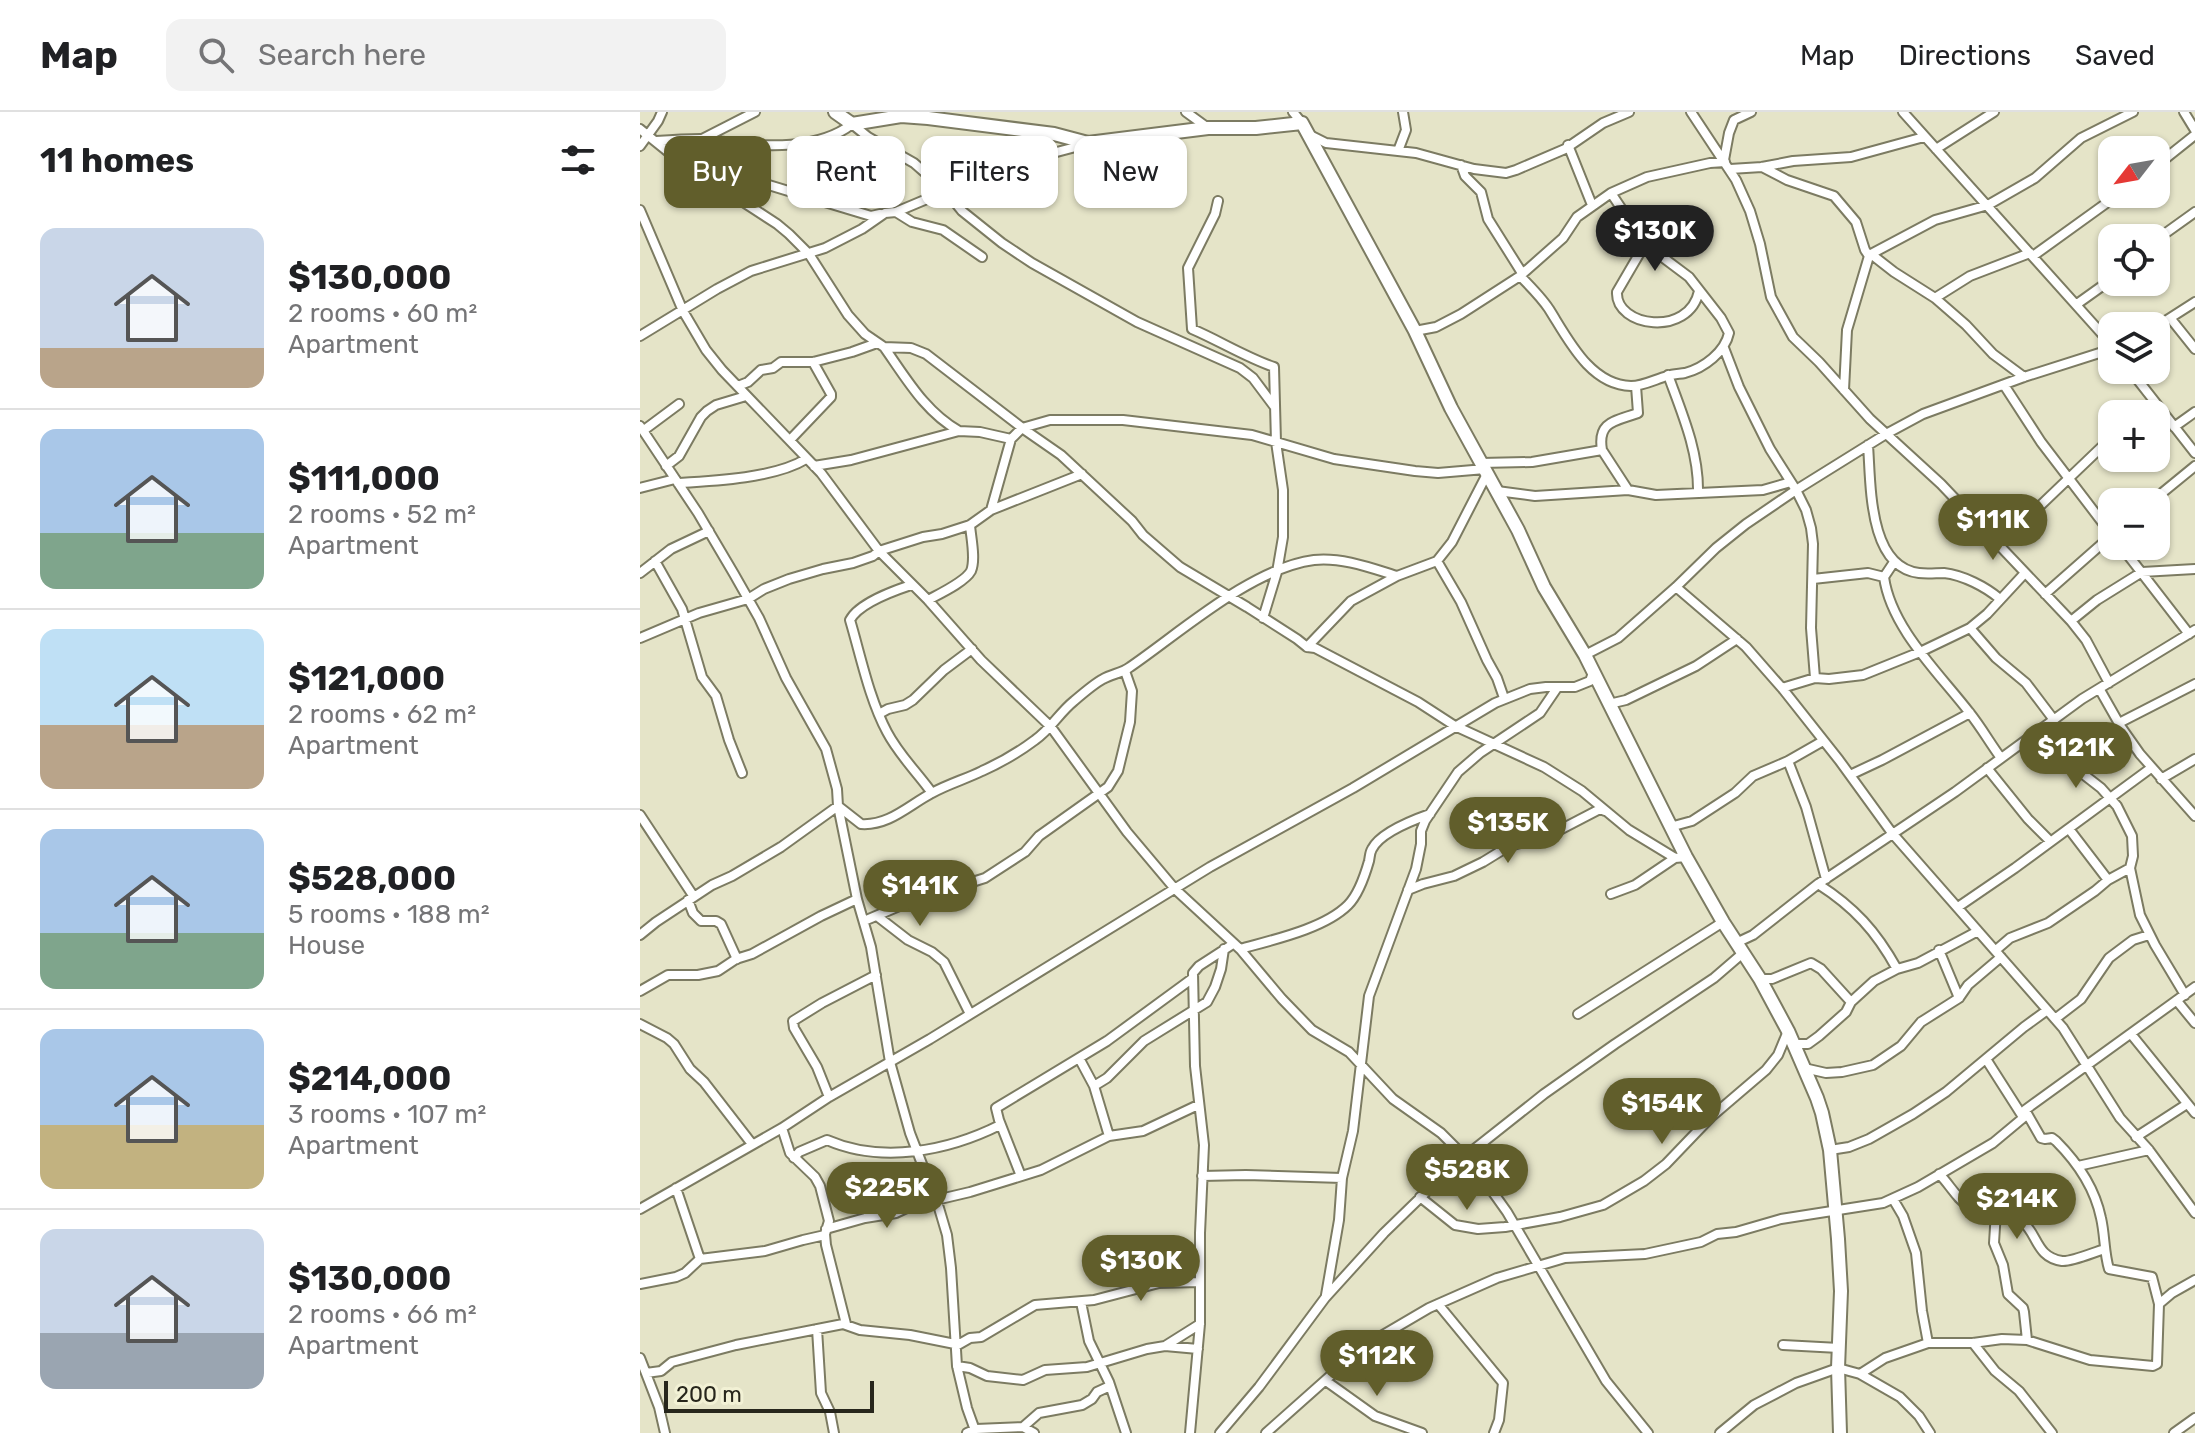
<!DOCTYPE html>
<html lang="en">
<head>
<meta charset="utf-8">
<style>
	:root { --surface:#fff; --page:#f2f2f2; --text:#202124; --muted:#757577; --line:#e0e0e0; --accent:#615e2b }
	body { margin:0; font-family:Rubik,sans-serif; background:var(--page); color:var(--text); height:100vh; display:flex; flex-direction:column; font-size:30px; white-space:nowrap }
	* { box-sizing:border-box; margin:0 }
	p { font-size:26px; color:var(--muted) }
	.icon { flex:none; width:44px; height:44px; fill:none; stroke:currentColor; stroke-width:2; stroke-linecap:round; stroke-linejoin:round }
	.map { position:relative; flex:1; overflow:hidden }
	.panel { display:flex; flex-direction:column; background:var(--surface); width:640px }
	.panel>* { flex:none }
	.top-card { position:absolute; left:24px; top:24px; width:760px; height:72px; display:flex; gap:16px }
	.needle { width:52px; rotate:239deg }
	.buttons { position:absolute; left:1458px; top:24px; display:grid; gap:16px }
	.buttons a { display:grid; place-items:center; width:72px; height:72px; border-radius:16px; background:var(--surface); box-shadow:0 2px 6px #0004; font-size:40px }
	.scale { position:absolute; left:24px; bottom:20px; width:210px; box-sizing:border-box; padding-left:8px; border:4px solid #27261c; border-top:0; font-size:22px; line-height:28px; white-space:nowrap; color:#27261c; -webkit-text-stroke:6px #f2f1d5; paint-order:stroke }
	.price { position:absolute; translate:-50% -68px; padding:0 18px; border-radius:28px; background:var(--accent); color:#fff; font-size:26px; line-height:52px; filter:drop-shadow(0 2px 4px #0008) }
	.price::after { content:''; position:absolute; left:50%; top:48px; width:24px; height:18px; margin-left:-12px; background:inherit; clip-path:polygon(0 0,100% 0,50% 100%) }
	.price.active { background:#222; color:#fff }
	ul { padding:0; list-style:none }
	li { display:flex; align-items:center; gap:24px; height:200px; padding:0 40px }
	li+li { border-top:2px solid var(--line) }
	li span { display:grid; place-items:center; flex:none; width:224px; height:160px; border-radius:16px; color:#555 }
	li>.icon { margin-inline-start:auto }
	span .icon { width:96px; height:96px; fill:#fffc; stroke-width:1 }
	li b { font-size:34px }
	h2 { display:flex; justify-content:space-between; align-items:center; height:96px; padding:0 40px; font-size:34px }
	.chip { padding:0 28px; border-radius:16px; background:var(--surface); box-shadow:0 2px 6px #0004; font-size:28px; line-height:72px }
	.chip.active { background:var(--accent); color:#fff }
	header { display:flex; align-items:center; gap:48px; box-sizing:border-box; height:112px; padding:0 40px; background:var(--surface); border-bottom:2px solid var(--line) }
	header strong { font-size:38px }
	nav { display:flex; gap:44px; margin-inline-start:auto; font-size:28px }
	.search { width:560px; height:72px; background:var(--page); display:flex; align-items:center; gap:20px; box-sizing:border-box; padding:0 28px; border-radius:16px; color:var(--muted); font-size:30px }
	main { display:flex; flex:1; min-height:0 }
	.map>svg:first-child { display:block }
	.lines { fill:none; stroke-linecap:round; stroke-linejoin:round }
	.street-casing { stroke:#7c7b62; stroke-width:12 }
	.secondary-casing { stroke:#7c7b62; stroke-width:16 }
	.street { stroke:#fff; stroke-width:8 }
	.secondary { stroke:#fff; stroke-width:12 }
</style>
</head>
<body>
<header>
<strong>Map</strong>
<div class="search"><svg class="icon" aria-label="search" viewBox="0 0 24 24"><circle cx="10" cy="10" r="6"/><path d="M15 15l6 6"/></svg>Search here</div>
<nav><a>Map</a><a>Directions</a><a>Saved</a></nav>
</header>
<main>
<section class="panel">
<h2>11 homes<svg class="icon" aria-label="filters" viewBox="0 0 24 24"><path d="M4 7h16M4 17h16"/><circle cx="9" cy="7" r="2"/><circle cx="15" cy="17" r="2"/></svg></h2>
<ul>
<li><span style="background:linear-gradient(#c9d6e8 75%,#b9a48a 0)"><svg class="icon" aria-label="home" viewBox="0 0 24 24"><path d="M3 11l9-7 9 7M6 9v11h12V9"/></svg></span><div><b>$130,000</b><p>2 rooms · 60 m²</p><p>Apartment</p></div></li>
<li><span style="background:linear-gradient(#a9c7e8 65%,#7fa58c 0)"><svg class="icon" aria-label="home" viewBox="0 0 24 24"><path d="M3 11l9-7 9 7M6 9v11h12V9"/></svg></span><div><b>$111,000</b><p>2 rooms · 52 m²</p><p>Apartment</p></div></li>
<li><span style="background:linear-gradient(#bfe0f5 60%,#b9a48a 0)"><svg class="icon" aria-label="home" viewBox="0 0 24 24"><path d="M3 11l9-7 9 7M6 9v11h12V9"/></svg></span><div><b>$121,000</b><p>2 rooms · 62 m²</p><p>Apartment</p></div></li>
<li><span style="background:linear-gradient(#a9c7e8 65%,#7fa58c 0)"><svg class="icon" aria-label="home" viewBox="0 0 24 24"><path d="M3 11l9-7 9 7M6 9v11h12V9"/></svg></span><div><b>$528,000</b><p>5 rooms · 188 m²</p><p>House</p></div></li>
<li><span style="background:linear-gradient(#a9c7e8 60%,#c2b280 0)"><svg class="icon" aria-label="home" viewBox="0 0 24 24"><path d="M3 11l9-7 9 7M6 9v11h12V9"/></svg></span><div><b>$214,000</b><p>3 rooms · 107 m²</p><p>Apartment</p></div></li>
<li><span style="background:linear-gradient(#c9d6e8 65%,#9aa5b1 0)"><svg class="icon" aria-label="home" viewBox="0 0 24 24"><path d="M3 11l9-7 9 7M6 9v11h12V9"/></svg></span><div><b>$130,000</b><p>2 rooms · 66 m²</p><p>Apartment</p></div></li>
</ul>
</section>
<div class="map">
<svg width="1555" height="1321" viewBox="0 0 1555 1321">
	<rect width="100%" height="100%" fill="#e5e4c8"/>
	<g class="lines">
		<g class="street-casing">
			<path id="street" d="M546,0L568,16
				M653,0L662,11
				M1051,0L1096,68L1110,99L1120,132L1131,185L1153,225L1179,250L1230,307L1301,372L1431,509L1446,528L1469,571
				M1263,0L1472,233
				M1544,0L1555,18
				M0,17L42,51L60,59L77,73L137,112L149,122L169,142L208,203L225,222L244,235L271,236L286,242L385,318L421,343L492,409L503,423L540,455L607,495L657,527L667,535L675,536L778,590L815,614L904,655L942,679L989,718L1035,746L1046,745
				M670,23L686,31L776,41L834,57L866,61L876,58L925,37L963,11L989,0
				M62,27L115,0
				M16,29C30,28 45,27 60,27C68,27 76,29 85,30C125,35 179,38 212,12L228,25L274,51L306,79L322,99L362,131L392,151L497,210L600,256L613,266L634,294
				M928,33L952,93
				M0,34L18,9L22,0
				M1296,37L1354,0
				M758,39L766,18L763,0
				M1084,48L1089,21L1094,8L1111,0
				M821,53L825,64L841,80L848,107L882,161
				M1516,54L1555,23
				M1122,55L1147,68L1194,84L1216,110L1225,138L1229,144L1231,142L1254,160L1295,186L1326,213L1353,242L1384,265
				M1090,57L1122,55L1153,49L1211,45L1284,25
				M60,59L99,64L231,104L240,102
				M578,89L575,102L548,156L552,217C580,229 605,245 634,255L636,330L643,378V425L637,460L623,506
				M0,98L43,199L66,238L82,258L181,361L239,439L288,488L341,548L411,615L487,720L535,777L600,837L642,887L672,918L709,940L753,987L801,1021L835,1055L867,1100L966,1269L1008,1321
				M256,100L272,110L303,118L342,145
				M1516,128L1555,100
				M1005,132L977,180C975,215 1049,226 1059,179
				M1231,142L1295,108L1348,93L1395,66L1441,26L1493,0
				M1393,144L1479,82
				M880,164C890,174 901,185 909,197C928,227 950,273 991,274C1003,274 1016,267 1027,264C1033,262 1039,262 1045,261C1064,256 1085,240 1089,221L1081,206L1049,165L1005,132L971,81
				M1295,186L1330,164L1390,141
				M1437,192L1472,167
				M1531,207L1555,237
				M1516,215L1555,190
				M775,219L796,215L821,202L880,164L923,126L937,105L971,81L1007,65L1070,51L1085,50
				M0,224L77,177L111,159L185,136L222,117L245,101L256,100L306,79L344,69L394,46L447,32
				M244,235C266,266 285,300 319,319
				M1084,236L1099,275L1130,337L1156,378L1166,398L1171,416L1173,432L1171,516L1175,566
				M1490,258L1555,341
				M1028,263C1042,301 1059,340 1058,381
				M1364,273L1401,330L1472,423
				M98,274L108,270L121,258L133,256L141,250H173L212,240L237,231
				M1204,278L1207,218L1229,144
				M1500,302L1514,291
				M0,314L58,401L94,462L119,506L146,566L186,637L197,677L198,694L217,787L231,835L250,950L270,1021L299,1096L307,1123L311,1156L317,1254L327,1296L336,1321
				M1534,315L1555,300
				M4,318L39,292
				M150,328L191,285V282L173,250
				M1228,333C1231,372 1228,455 1279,461C1288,462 1296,461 1304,461C1323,463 1346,475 1360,487
				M962,338C957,309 976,309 998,301L996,274
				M841,351L892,350L962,338L988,378
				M26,354L39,344L61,305L67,299L76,293L106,284
				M174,354L211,348L319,319L340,320L371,327L382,316L410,308H483L612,323L694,347L775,359L798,361L845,357
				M38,371C75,369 135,366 166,347
				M0,376L35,367
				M857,379L895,384L988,378L1016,383L1123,378L1151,370
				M1511,390L1555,354
				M351,398L371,327
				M1359,433L1472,325
				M1481,434L1549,522
				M15,449L42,497L62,565L76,584L89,628L102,661
				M797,449L821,490L847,548L857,566L864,586
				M1254,450L1244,465C1251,516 1299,561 1329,600C1341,615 1350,631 1361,646
				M0,461L31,437L69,419
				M1173,467L1228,461L1244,465
				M271,473C253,479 219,491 210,508C221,545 229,586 247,620C259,643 277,660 292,681
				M1036,475L1106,535L1142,576L1199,648L1252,721L1423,916L1480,1006L1509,1038L1555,1101
				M1405,482L1472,423
				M288,488C299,482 325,470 331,459C336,447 331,426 330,413
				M1431,509L1457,488L1502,460L1555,457
				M1330,516L1356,546L1386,571L1414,608
				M0,526L59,501L108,487L124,477L149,467L183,457L213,451L233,444L239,439L283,425L302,422L330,413L351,398L442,362
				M667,535L711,489L757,464L797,449L812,430L847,362
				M945,543L978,526L1036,475L1076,436L1106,412L1156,378L1246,322L1283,302L1384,265L1472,237
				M1142,576L1175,566L1189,567L1223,563L1280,540L1330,516L1347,502L1384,462
				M1460,578L1481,615L1500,642L1555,704
				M969,592L986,588L1056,554L1097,527
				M239,602L248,597L265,593L273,588L304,558L332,537
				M1479,611L1555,572
				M1148,649L1166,695L1186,767
				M1347,656L1388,707L1410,729
				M1210,663L1242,648L1330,601
				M1521,667L1555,647
				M0,703L54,785
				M1030,715L1052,709L1095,681L1113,664L1148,649L1183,629
				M1429,717L1468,768
				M1490,756L1500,803L1515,833L1545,883
				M1178,772C1214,795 1236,819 1257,857
				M768,778L783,772L814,764L843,750L869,734L910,723L960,697L965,699
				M971,782L995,773L1035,746
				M48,788L53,801L61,809H76L81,812L97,847
				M1318,795L1375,756L1511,656
				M237,804L268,828L292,840L304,850L330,902
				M224,809L290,781L310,777L345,766L385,740L399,724L468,675L478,659L490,610L492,579L485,559
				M0,823L16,810L72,773L92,764L141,735L198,694L221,712C249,714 269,693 292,681C308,672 326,667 342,659C360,651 379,640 395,628C411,617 419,601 434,589C441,583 455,571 463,567C472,562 482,561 490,555C541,520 612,456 674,448C702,445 731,456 757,464
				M1096,831L1113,823L1178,772L1315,680L1442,587L1555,518
				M600,837C632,828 684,817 708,793C719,782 725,763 729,749C730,744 730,740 732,737C740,721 773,708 790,702
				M1299,838L1319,886
				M1356,838L1370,826L1408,811L1455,779L1468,768L1490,756L1493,744L1492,724L1477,694L1461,676L1443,662L1427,637L1407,614
				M1120,867H1132L1171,851L1181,857L1211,890
				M0,879L28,863H58L78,859L96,847L112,842L181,804L217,787
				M1537,889L1555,911
				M938,902L1083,810
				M1415,907L1441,887L1469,846L1493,828L1509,823
				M0,912L27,926L34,932L50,957L64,970L112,1032
				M1491,922L1555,1001
				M1154,932H1168L1179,924L1206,900L1211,890L1234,869L1257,857L1278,851L1338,819
				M439,946L454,974L469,1024
				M1346,947L1383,1005
				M1164,956L1186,961L1202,960L1233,953L1261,934L1281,910L1319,886L1328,873L1361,845
				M454,974L467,966L504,929L567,890L575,875L581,857L584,837
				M189,985L177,955L154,916L153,909L182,891L236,863
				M1385,998L1401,1026L1405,1027L1412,1026L1416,1029C1437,1050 1455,1077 1461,1106C1465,1123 1464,1141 1469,1157L1512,1165L1519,1192
				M142,1016L150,1041L175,1065L180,1074L189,1109L185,1122L186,1133L206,1212
				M1496,1025L1547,992
				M1190,1038L1209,1035L1229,1027L1273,1002L1306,980L1384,915L1406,899
				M154,1046L159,1040L187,1028C242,1052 308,1039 360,1013
				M1438,1054L1509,1038
				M1299,1062C1309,1071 1317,1088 1329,1094C1347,1102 1367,1097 1383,1110C1398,1123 1396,1145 1422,1149C1432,1150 1454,1140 1465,1137
				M381,1064L359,1008L356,996L467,929L553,866
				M562,1064L606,1063L702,1066
				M36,1076L60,1147
				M780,1085L815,1113L838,1117L865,1115L920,1105L963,1093L1004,1069L1026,1052L1071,1005L1126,958L1138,943L1148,919
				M1253,1087L1263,1104L1276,1141L1282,1199L1288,1231
				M296,1088L330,1080L401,1058L469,1024L503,1019L558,993
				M0,1097L142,1016L189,985L290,927L570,755L713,676L855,591L890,577L906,575H935L950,569L953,561
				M1356,1099L1354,1131L1363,1153L1368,1182L1383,1196L1384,1200L1387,1228
				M186,1117L225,1106L256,1101L294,1083
				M0,1172L36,1165L45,1161L60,1147L125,1139L163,1128L185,1123
				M686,1183L699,1108L702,1066L713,1019L729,884L776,757L781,732V719L785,709L818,660L840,641L900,601L917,576
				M441,1190L449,1229L469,1270L486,1321
				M798,1192L863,1271L859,1308L854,1321
				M177,1217L181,1281L190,1300L194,1321
				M1333,1231L1355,1259L1379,1279L1412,1321
				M1143,1233L1199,1236
				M316,1234L330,1226L341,1225L395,1193L454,1188L519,1171L560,1170
				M525,1234L560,1212
				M0,1246L19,1295L25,1321
				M317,1254L330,1256L347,1264L383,1268L405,1258L447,1255L507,1237L525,1234L558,1237
				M6,1261L21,1259L32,1250L96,1233L203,1212L220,1218L270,1223L315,1232
				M1220,1262L1260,1285L1279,1304L1290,1321
				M686,1269L735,1304L782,1321
				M383,1315L399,1301L442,1293L452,1287L457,1280L470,1274
				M327,1321L336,1317L383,1315L394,1321
				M550,1321L560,1212V1121L564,1033L555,954L553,861L559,854L593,832
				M580,1321L619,1275L685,1186L744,1121L813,1054L904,982L975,932L1074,866L1103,841
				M626,1321L698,1257L743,1223L789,1196L857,1166L925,1146L1005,1142L1061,1130L1077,1122L1096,1120L1141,1107L1243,1091L1278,1075L1353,1031L1383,1006L1385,998L1555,875
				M1080,1321L1114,1293L1156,1271L1198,1256L1220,1262L1245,1246L1288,1231H1333L1362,1227L1387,1228L1450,1248L1513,1254L1517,1252L1519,1192L1532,1181L1555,1168
				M1534,1321L1555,1306"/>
		</g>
		<g class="secondary-casing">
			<path id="secondary" d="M195,0L212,12L261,4L288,6L414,22L448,31L568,16H616L662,11L775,219L811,296L878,418L904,475L945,543L1046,745L1083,810L1120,867L1148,919L1177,986L1182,1001L1190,1038L1198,1127L1201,1179L1198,1256L1200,1321"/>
		</g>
		<use href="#street" class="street"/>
		<use href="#secondary" class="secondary"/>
	</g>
</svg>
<div class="buttons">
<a><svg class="needle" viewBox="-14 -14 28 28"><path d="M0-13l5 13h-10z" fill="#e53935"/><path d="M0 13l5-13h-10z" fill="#757577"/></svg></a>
<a><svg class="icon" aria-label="locate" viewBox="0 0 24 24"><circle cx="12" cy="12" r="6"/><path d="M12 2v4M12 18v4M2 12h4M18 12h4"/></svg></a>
<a><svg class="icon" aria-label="layers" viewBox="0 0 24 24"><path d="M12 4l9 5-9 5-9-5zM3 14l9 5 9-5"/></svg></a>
<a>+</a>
<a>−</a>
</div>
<div class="scale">200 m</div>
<b class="price active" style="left:1015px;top:161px">$130K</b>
<b class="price" style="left:1353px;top:450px">$111K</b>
<b class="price" style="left:1436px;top:678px">$121K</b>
<b class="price" style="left:868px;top:753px">$135K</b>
<b class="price" style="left:280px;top:816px">$141K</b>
<b class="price" style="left:1022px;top:1034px">$154K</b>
<b class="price" style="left:827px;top:1100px">$528K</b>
<b class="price" style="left:247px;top:1118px">$225K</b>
<b class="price" style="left:1377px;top:1129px">$214K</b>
<b class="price" style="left:501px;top:1191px">$130K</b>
<b class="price" style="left:737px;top:1286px">$112K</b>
<div class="top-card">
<a class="chip active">Buy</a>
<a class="chip">Rent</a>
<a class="chip">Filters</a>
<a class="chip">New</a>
</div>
</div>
</main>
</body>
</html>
